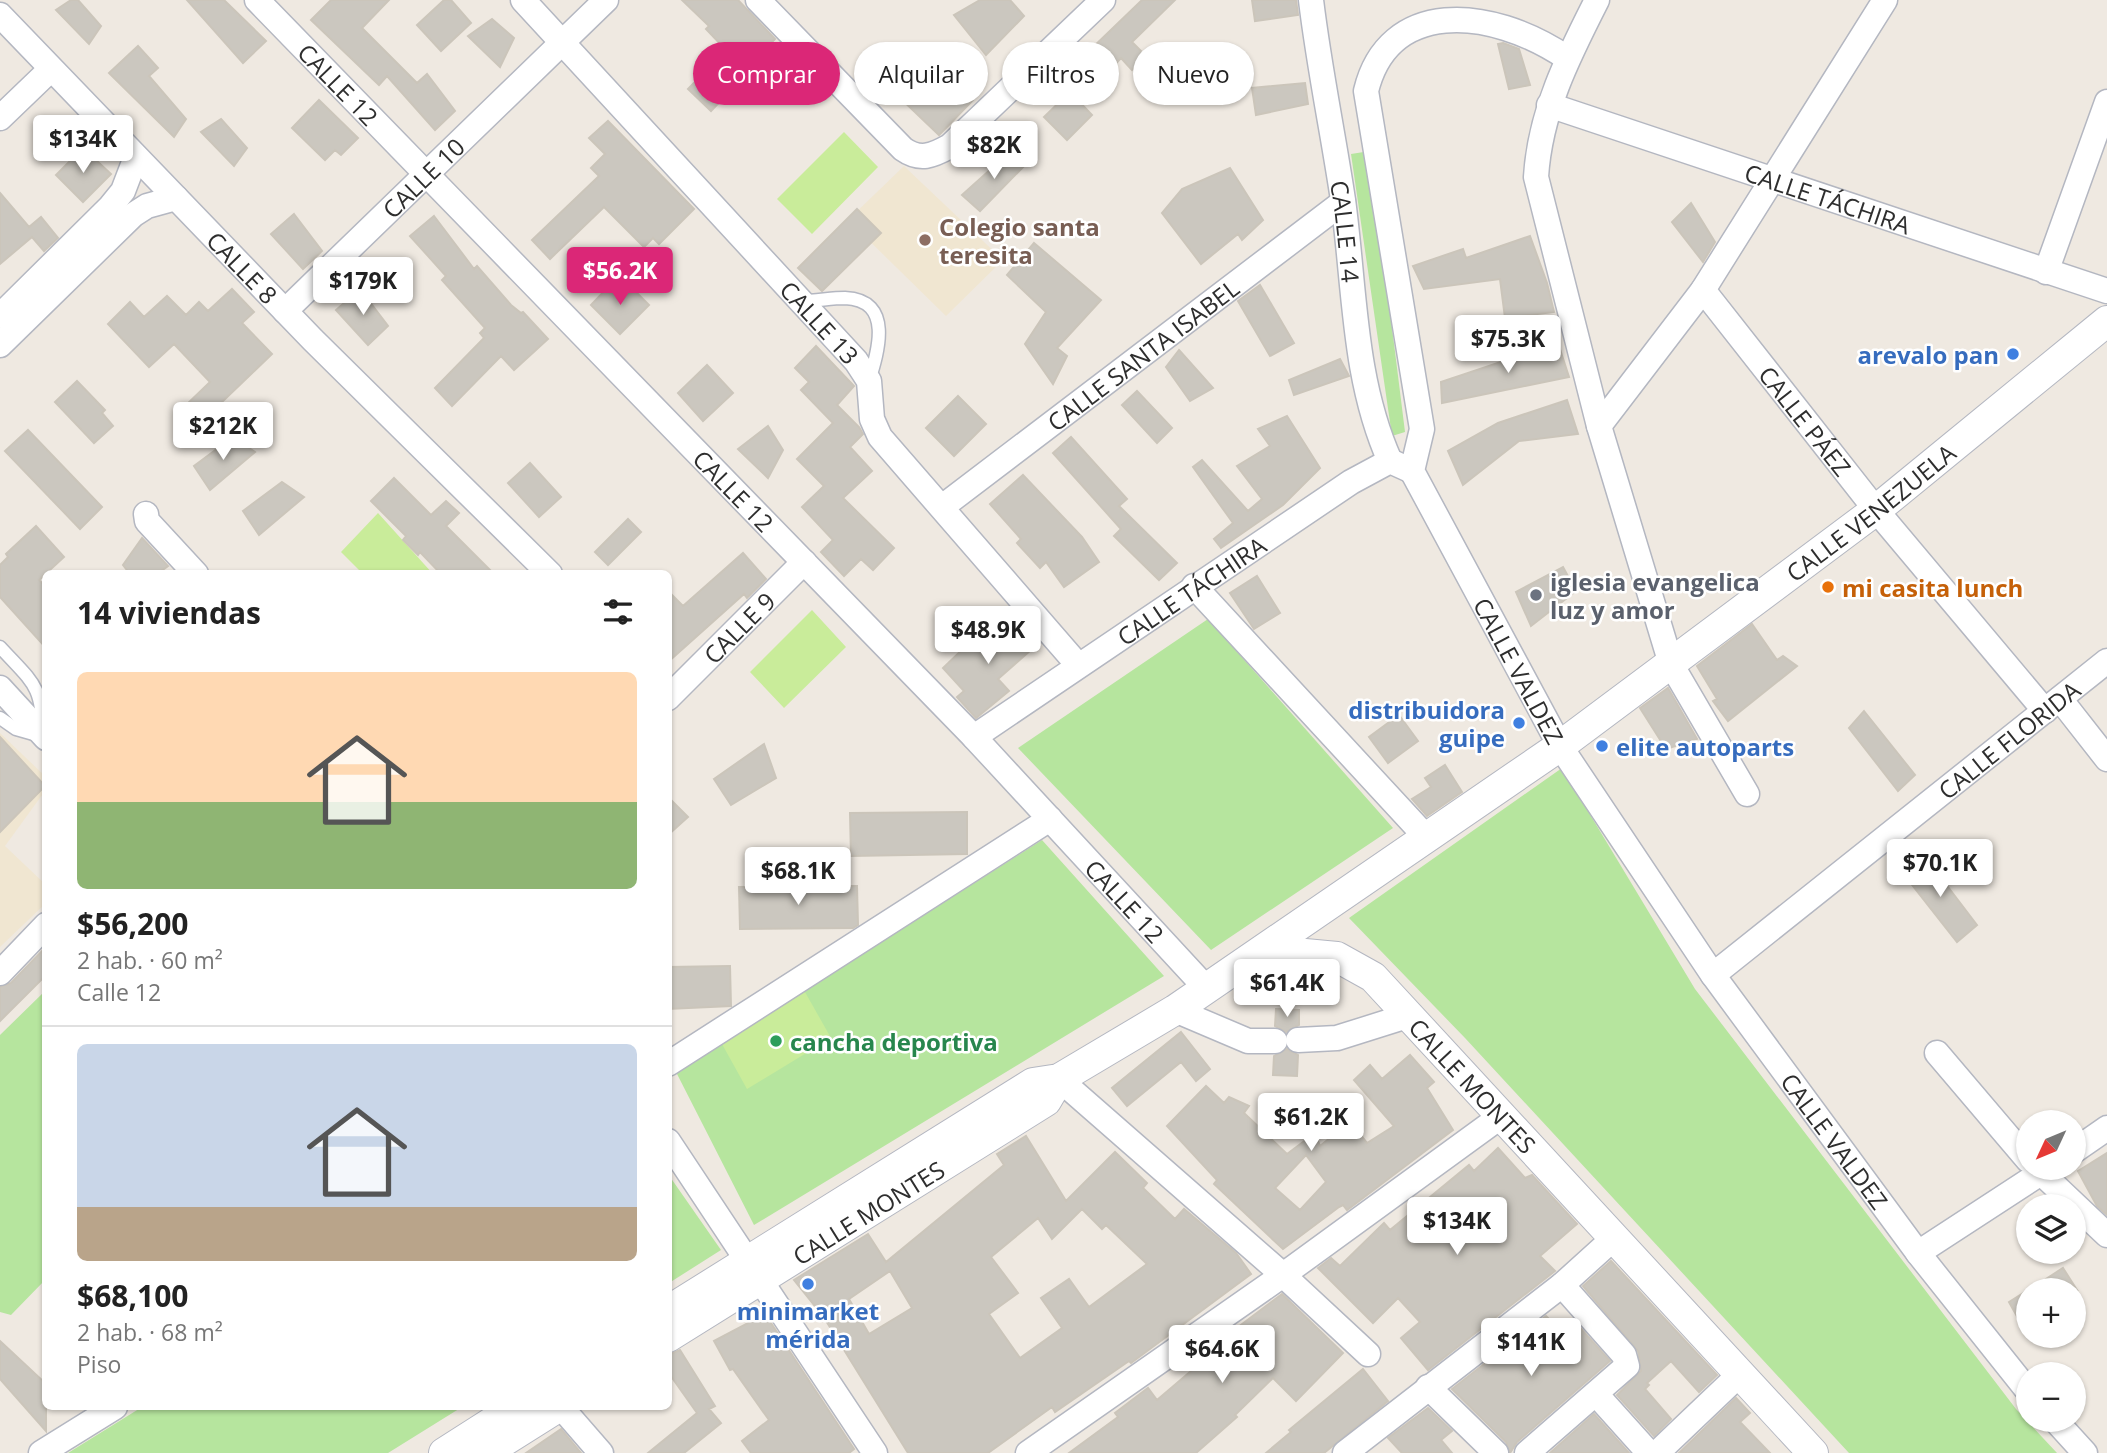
<!DOCTYPE html>
<html lang="es">
<head>
<meta charset="utf-8">
<style>
	:root { --surface:#fff; --page:#f6f6f6; --text:#222; --muted:#767676; --line:#e0e0e0; --accent:#db2777 }
	body { margin:0; font-family:"Open Sans",sans-serif; background:var(--page); color:var(--text); height:100vh; display:flex; flex-direction:column; font-size:26px; white-space:nowrap }
	* { box-sizing:border-box; margin:0 }
	p { font-size:23px; color:var(--muted) }
	.icon { flex:none; width:38px; height:38px; fill:none; stroke:currentColor; stroke-width:2; stroke-linecap:round; stroke-linejoin:round }
	.map { position:relative; flex:1; overflow:hidden }
	.panel { position:absolute; left:42px; top:570px; width:630px; height:840px; display:flex; flex-direction:column; background:var(--surface); border-radius:10px; box-shadow:0 2px 5px #0004 }
	.panel>* { flex:none }
	.banner { position:absolute; left:693px; top:42px; width:665px; height:63px; display:flex; gap:14px }
	.needle { width:46px; rotate:226deg }
	.controls { position:absolute; left:2016px; top:1110px; display:grid; gap:14px }
	.controls a { display:grid; place-items:center; width:70px; height:70px; border-radius:50%; background:var(--surface); box-shadow:0 2px 5px #0004; font-size:35px }
	.price { position:absolute; translate:-50% -60px; padding:0 16px; border-radius:7px; background:#fff; color:#222; font-size:23px; line-height:46px; filter:drop-shadow(0 2px 4px #0008) }
	.price::after { content:''; position:absolute; left:50%; top:42px; width:21px; height:16px; margin-left:-10px; background:inherit; clip-path:polygon(0 0,100% 0,50% 100%) }
	.price.on { background:var(--accent); color:#fff }
	ul { padding:0; list-style:none }
	li { display:grid; align-content:center; gap:14px; height:371px; padding:0 35px }
	li+li { border-top:2px solid var(--line) }
	li span { display:grid; place-items:center; height:217px; border-radius:10px; color:#555 }
	li>.icon { margin-inline-start:auto }
	span .icon { width:126px; height:126px; fill:#fffc; stroke-width:1 }
	li b { font-size:30px }
	h2 { display:flex; justify-content:space-between; align-items:center; height:84px; padding:0 35px; font-size:30px }
	.tag { padding:0 24px; border-radius:32px; background:var(--surface); box-shadow:0 2px 5px #0004; font-size:24px; line-height:63px }
	.tag.on { background:var(--accent); color:#fff }
	.map>svg:first-child { display:block }
	.education { fill:#f0e6d1 }
	.green { fill:#b6e59e }
	.pitch { fill:#c9ec9a }
	.building { fill:#cbc7bf; stroke:#cbc5ba; stroke-width:2; fill-rule:evenodd }
	.lines { fill:none; stroke-linecap:round; stroke-linejoin:round }
	.service-casing { stroke:#b4b7c1; stroke-width:15 }
	.minor-casing { stroke:#b4b7c1; stroke-width:27 }
	.tertiary-casing { stroke:#b4b7c1; stroke-width:32 }
	.service { stroke:#fff; stroke-width:12 }
	.minor { stroke:#fff; stroke-width:24 }
	.tertiary { stroke:#fff; stroke-width:30 }
	.education-dot { fill:#8d6e63; stroke:#fff; stroke-width:2.5 }
	.shop-dot { fill:#3f7fe0; stroke:#fff; stroke-width:2.5 }
	.food-dot { fill:#e8710a; stroke:#fff; stroke-width:2.5 }
	.worship-dot { fill:#6b7280; stroke:#fff; stroke-width:2.5 }
	.leisure-dot { fill:#2e9e5b; stroke:#fff; stroke-width:2.5 }
	.labels { text-anchor:middle; dominant-baseline:central; stroke-width:5; stroke-linejoin:round; paint-order:stroke }
	.street-label { font-size:24px; fill:#2e2e2e; stroke:#fff }
	.education-label { font-size:24px; font-weight:bold; fill:#785e54; stroke:#fff; text-anchor:start }
	.shop-label { font-size:24px; font-weight:bold; fill:#366cbe; stroke:#fff; text-anchor:end }
	.worship-label { font-size:24px; font-weight:bold; fill:#5b616d; stroke:#fff; text-anchor:start }
	.food-label { font-size:24px; font-weight:bold; fill:#c56008; stroke:#fff; text-anchor:start }
	.leisure-label { font-size:24px; font-weight:bold; fill:#27864d; stroke:#fff; text-anchor:start }
</style>
</head>
<body>
<div class="map">
<svg width="2107" height="1453" viewBox="0 0 2107 1453">
	<rect width="100%" height="100%" fill="#efe9e1"/>
	<path class="education" d="M904,166L1003,260L946,316L848,220Z
		M0,733L46,777L45,791L5,846L45,884V904L0,947Z"/>
	<path class="green" d="M1370,151L1405,432L1392,436L1351,154Z
		M1208,619L1393,828L1211,950L1018,748Z
		M1562,768L1695,989L2016,1409L2057,1453H1849L1465,1038L1349,918Z
		M1042,840L1164,976L754,1225L676,1072Z
		M45,991V1280L11,1315L0,1312V1035Z
		M668,1174L721,1250L669,1283H668Z
		M142,1407H462L388,1453H68Z"/>
	<path class="pitch" d="M844,132L878,167L812,234L777,199Z
		M378,513L433,574H363L341,552Z
		M812,610L846,647L784,708L750,672Z
		M805,992L831,1038L747,1089L722,1044Z"/>
	<path class="building" d="M71,0H78L101,26L89,44L56,10Z
		M187,0H224L266,41L243,63Z
		M331,0H389L362,28L417,83L427,74L455,111L435,130L387,76L379,85L311,20Z
		M444,0H451L471,23L441,51L417,25Z
		M682,0H738L775,39L727,88L730,91L711,111L688,89L726,50L706,29L709,26Z
		M980,0H1010L1024,16L986,55L954,15Z
		M1142,0H1175L1132,42L1146,56L1132,70L1121,58L1109,71L1089,51Z
		M1252,0H1296L1298,15L1255,21Z
		M492,19L514,38L500,67L468,36Z
		M1503,43L1519,49L1530,85L1509,89L1498,44Z
		M138,46L158,68L149,76L186,119L174,137L109,73Z
		M945,74L973,100L939,135L897,95L909,83L924,97Z
		M1305,83L1308,104L1256,115L1252,88Z
		M1070,92L1092,115L1067,140L1044,117Z
		M319,100L358,138L341,155L335,150L325,160L292,128Z
		M221,119L247,148L234,166L201,132Z
		M608,121L694,209L659,244L653,238L644,247L604,207L550,259L532,240L599,176L591,168L605,154L589,138Z
		M83,148L111,174L83,202L56,175Z
		M1012,150L1027,163L980,211L962,195Z
		M1230,168L1263,220L1242,240L1238,234L1201,264L1162,213L1182,189Z
		M0,193L29,227L41,217L58,238L44,251L32,237L0,264Z
		M1691,203L1715,242L1703,262L1672,222Z
		M857,209L881,233L822,291L798,268Z
		M294,214L322,251L303,269L271,234Z
		M434,216L474,269L477,266L511,305L521,313L523,312L548,339L514,370L501,356L452,406L435,388L484,338L480,333L485,328L442,280L446,276L410,236Z
		M1530,236L1547,283L1554,312L1505,318L1500,279L1424,289L1413,266L1463,249L1466,258Z
		M1034,243L1101,300L1057,348L1067,356L1053,384L1025,344L1046,312L1007,275Z
		M613,282L623,292L629,285L649,305L620,334L591,305Z
		M1260,285L1294,343L1270,356L1238,301Z
		M232,289L254,312L242,323L272,354L200,423L184,407L210,382L174,344L149,367L108,324L130,302L144,317L167,296L186,315L199,302L208,311Z
		M360,289L388,326L368,345L336,310Z
		M1558,343L1569,377L1442,403L1441,382Z
		M816,346L854,386L837,405L859,427L863,434L850,447L872,471L843,498L894,548L873,570L861,559L844,576L821,552L833,540L802,507L824,486L797,459L833,423L801,390L809,382L795,368Z
		M1179,350L1213,388L1190,401L1166,367Z
		M1340,359L1349,376L1294,395L1289,380Z
		M707,365L733,393L703,421L678,393Z
		M77,381L105,410L102,413L113,426L94,443L55,402Z
		M1137,391L1172,428L1157,443L1122,405Z
		M958,396L986,424L954,456L926,428Z
		M1567,400L1578,434L1519,441L1463,485L1448,451L1498,423Z
		M1287,416L1320,468L1283,505L1221,548L1214,539L1233,523L1193,467L1202,460L1248,511L1262,499L1237,466L1270,446L1258,429Z
		M768,426L783,450L768,478L738,449Z
		M28,430L102,507L80,529L5,451Z
		M233,437L255,452L210,490L194,466Z
		M1071,437L1127,499L1119,506L1177,563L1159,580L1114,536L1121,529L1053,453Z
		M530,463L561,497L539,517L508,483Z
		M1023,475L1082,537L1099,562L1064,587L1046,562L1040,568L1017,543L1021,539L990,504Z
		M394,478L431,515L446,501L459,513L446,526L494,574H441L420,552L418,555L403,540L406,536L371,501Z
		M282,482L304,497L259,535L243,511Z
		M628,519L641,532L608,565L595,552Z
		M36,526L64,557L39,580L46,587V648L0,597V565L8,557L6,554Z
		M142,538L168,566L157,574H130L123,565Z
		M743,553L766,579L747,598L744,594L668,662V591L683,606Z
		M1563,567L1576,591L1531,626L1516,592Z
		M1257,576L1280,613L1254,629L1230,593Z
		M1021,622L1039,643L998,679L1009,691L976,718L957,697L964,691L943,668L990,623L1004,638Z
		M1752,624L1777,660L1783,656L1797,666L1728,721L1713,701L1717,699L1697,666Z
		M1668,688L1697,739L1666,749L1640,708Z
		M1864,711L1915,775L1898,791L1849,728Z
		M1399,715L1418,741L1388,763L1369,737Z
		M0,737L45,786L0,832Z
		M764,744L776,778L731,805L714,779Z
		M1445,765L1462,792L1427,816L1412,799L1431,787L1425,778Z
		M668,797L688,817L668,835Z
		M967,812V854L851,856L850,813Z
		M1926,858L1977,925L1957,942L1902,872Z
		M857,886L858,925L853,928L740,929L739,887Z
		M46,947V975L0,1021V987L11,983Z
		M730,966L731,1006L668,1009V967Z
		M1276,1009L1299,1010V1025L1286,1032L1275,1026Z
		M1181,1032L1210,1069L1196,1081L1181,1062L1127,1106L1112,1088Z
		M1287,1049L1298,1055L1297,1076L1273,1075L1274,1056Z
		M1410,1055L1434,1082L1427,1088L1453,1130L1347,1210L1343,1205L1339,1207L1283,1249L1214,1184L1217,1180L1167,1126L1206,1086L1224,1103L1229,1097L1249,1106L1244,1113L1287,1154L1315,1133L1320,1146L1350,1122L1367,1143L1394,1126L1354,1080L1370,1065L1382,1079ZM1306,1155L1326,1182L1300,1210L1275,1188Z
		M1026,1136L1066,1201L1115,1152L1147,1183L1143,1188L1175,1219L1184,1209L1236,1253L1251,1274L1131,1363L1129,1361L1055,1412L1052,1407L988,1453H908L823,1316L794,1280L868,1234L886,1262L1004,1165L997,1154ZM1082,1209L1102,1229L1106,1225L1147,1264L1089,1307L1069,1279L1041,1298L1062,1328L1020,1358L989,1314L1018,1293L991,1257L1038,1218L1052,1239ZM890,1271L912,1308L869,1334L849,1299Z
		M1498,1148L1525,1178L1532,1175L1577,1224L1540,1256L1555,1271L1428,1370L1401,1338L1420,1322L1398,1298L1373,1323L1318,1268L1331,1258L1340,1266L1384,1223L1390,1230L1469,1165L1474,1171Z
		M2107,1153V1215L2097,1206L2078,1171Z
		M1611,1261L1717,1375L1699,1392L1671,1361L1647,1383L1649,1385L1645,1389L1671,1419L1654,1436L1617,1395L1641,1371L1638,1351L1583,1286Z
		M2063,1268L2077,1290H2029L2052,1275Z
		M2028,1290V1336L2009,1302Z
		M1282,1294L1343,1353L1296,1401L1273,1378L1235,1415L1237,1417L1196,1453H1069L1118,1417L1115,1413L1148,1388L1157,1400L1211,1354L1209,1352L1221,1340Z
		M765,1314L854,1449L849,1453H751L742,1441L769,1420L733,1369L730,1370L714,1341Z
		M1546,1316L1562,1332L1574,1321L1610,1361L1517,1442L1510,1453L1506,1442L1452,1389Z
		M0,1341L46,1384V1431L0,1379Z
		M680,1350L715,1406L709,1409L721,1423L684,1453H648L697,1413L668,1372V1355Z
		M1363,1369L1388,1401L1324,1453H1266L1291,1432L1289,1430Z
		M1736,1398L1750,1413L1740,1422L1770,1453H1679Z
		M1428,1408L1452,1431L1441,1440L1452,1453H1402L1388,1438Z
		M1594,1414L1629,1453H1550Z
		M561,1429L581,1453H526Z"/>
	<g class="lines">
		<g class="service-casing">
			<path id="service" d="M801,301C816,301 831,298 845,298C894,300 878,352 869,381
				M0,647C35,685 41,684 44,737L16,729L0,718"/>
		</g>
		<g class="minor-casing">
			<g id="minor">
				<path id="s1" d="M257,0L974,737L1206,988"/>
				<path id="s2" d="M523,0L856,361L869,381L872,419L880,437L1078,665"/>
				<path d="M758,0L903,149C920,161 932,156 950,146L1103,0"/>
				<path id="s3" d="M1311,0C1319,67 1333,133 1343,200C1355,288 1353,379 1390,461"/>
				<path d="M1597,0C1568,57 1540,112 1536,177L1599,426L1671,664L1747,794"/>
				<path id="s4" d="M0,15L313,340L550,574"/>
				<path id="s5" d="M1567,58C1488,5 1388,0 1366,91L1422,429L1412,471L1560,746L1713,975L1918,1253L2028,1391"/>
				<path id="s6" d="M1549,105L2107,291"/>
				<path d="M0,118L51,69"/>
				<path d="M2046,272L2107,102"/>
				<path id="s7" d="M1703,290L1876,510L2045,711"/>
				<path id="s8" d="M285,311L606,0"/>
				<path d="M0,316L110,207L123,191L136,157"/>
				<path d="M0,345L133,215L147,206L176,198"/>
				<path d="M1599,426L1703,290L1885,0"/>
				<path id="s9" d="M942,507L1343,202"/>
				<path d="M146,514L147,521L196,574"/>
				<path d="M1194,586L1427,838"/>
				<path d="M0,688L46,738"/>
				<path id="s10" d="M668,698L804,562"/>
				<path d="M2060,699L2107,759"/>
				<path id="s11" d="M974,737L1351,482L1390,461L1412,471"/>
				<path d="M0,973L46,925"/>
				<path id="s12" d="M1713,975L2107,661"/>
				<path d="M1175,1010L1248,1041H1275"/>
				<path d="M1298,1040L1337,1038L1410,1015"/>
				<path d="M1937,1053L2028,1160"/>
				<path d="M668,1064L1050,819"/>
				<path d="M1059,1079L1283,1275L1368,1354"/>
				<path d="M668,1141L875,1453"/>
				<path d="M2074,1151L2107,1128"/>
				<path d="M2035,1167L2107,1235"/>
				<path d="M1918,1253L2050,1167"/>
				<path d="M1428,1387L1496,1453"/>
				<path d="M1596,1394L1649,1453"/>
				<path d="M561,1407L601,1453"/>
				<path d="M2054,1419L2085,1453"/>
				<path d="M41,1453L115,1407"/>
				<path d="M1028,1453L1283,1275L1500,1117"/>
				<path d="M1345,1453L1562,1285L1614,1238"/>
				<path d="M1527,1453L1627,1366L1624,1355L1562,1285"/>
				<path d="M1657,1453L1741,1373"/>
			</g>
		</g>
		<g class="tertiary-casing">
			<g id="tertiary">
				<path id="s13" d="M1256,957L1305,954L1337,957L1373,977L1813,1453"/>
				<path id="s14" d="M668,1311L1033,1083L1059,1079L1175,1010L1560,746L1876,510L2107,321"/>
				<path id="s15" d="M668,1337L1046,1101L1059,1079"/>
				<path d="M444,1453L516,1407"/>
				<path d="M485,1453L558,1407"/>
			</g>
		</g>
		<use href="#service" class="service"/>
		<use href="#minor" class="minor"/>
		<use href="#tertiary" class="tertiary"/>
	</g>
	<circle class="education-dot" cx="925" cy="240" r="7"/>
	<g class="shop-dot">
		<circle cx="2013" cy="354" r="7"/>
		<circle cx="1519" cy="723" r="7"/>
		<circle cx="1602" cy="746" r="7"/>
		<circle cx="808" cy="1284" r="7"/>
	</g>
	<circle class="food-dot" cx="1828" cy="587" r="7"/>
	<circle class="worship-dot" cx="1536" cy="595" r="7"/>
	<circle class="leisure-dot" cx="776" cy="1041" r="7"/>
	<g class="labels">
		<g class="street-label">
			<text stroke="none"><textPath href="#s1" startOffset="117">CALLE 12</textPath></text>
			<text stroke="none"><textPath href="#s8" startOffset="192">CALLE 10</textPath></text>
			<text stroke="none"><textPath href="#s6" startOffset="294">CALLE TÁCHIRA</textPath></text>
			<text stroke="none"><textPath href="#s3" startOffset="234">CALLE 14</textPath></text>
			<text stroke="none"><textPath href="#s4" startOffset="350">CALLE 8</textPath></text>
			<text stroke="none"><textPath href="#s2" startOffset="438">CALLE 13</textPath></text>
			<text stroke="none"><textPath href="#s9" startOffset="252">CALLE SANTA ISABEL</textPath></text>
			<text stroke="none"><textPath href="#s7" startOffset="166">CALLE PÁEZ</textPath></text>
			<text stroke="none"><textPath href="#s1" startOffset="684">CALLE 12</textPath></text>
			<text stroke="none"><textPath href="#s14" startOffset="1447">CALLE VENEZUELA</textPath></text>
			<text stroke="none"><textPath href="#s11" startOffset="262">CALLE TÁCHIRA</textPath></text>
			<text stroke="none"><textPath href="#s10" startOffset="100">CALLE 9</textPath></text>
			<text stroke="none"><textPath href="#s5" startOffset="856">CALLE VALDEZ</textPath></text>
			<text stroke="none"><textPath href="#s12" startOffset="378">CALLE FLORIDA</textPath></text>
			<text stroke="none"><textPath href="#s1" startOffset="1251">CALLE 12</textPath></text>
			<text stroke="none"><textPath href="#s13" startOffset="270">CALLE MONTES</textPath></text>
			<text stroke="none"><textPath href="#s5" startOffset="1423">CALLE VALDEZ</textPath></text>
			<text stroke="none"><textPath href="#s15" startOffset="236">CALLE MONTES</textPath></text>
		</g>
		<g class="education-label">
			<text x="939" y="226">Colegio santa<tspan x="939" dy="28">teresita</tspan></text>
		</g>
		<g class="shop-label">
			<text x="1999" y="354">arevalo pan</text>
			<text x="1505" y="709">distribuidora<tspan x="1505" dy="28">guipe</tspan></text>
			<text x="1616" y="746" text-anchor="start">elite autoparts</text>
			<text x="808" y="1310" text-anchor="middle">minimarket<tspan x="808" dy="28">mérida</tspan></text>
		</g>
		<g class="worship-label">
			<text x="1550" y="581">iglesia evangelica<tspan x="1550" dy="28">luz y amor</tspan></text>
		</g>
		<g class="food-label">
			<text x="1842" y="587">mi casita lunch</text>
		</g>
		<g class="leisure-label">
			<text x="790" y="1041">cancha deportiva</text>
		</g>
	</g>
</svg>
<div class="controls">
<a><svg class="needle" viewBox="-14 -14 28 28"><path d="M0-13l5 13h-10z" fill="#e53935"/><path d="M0 13l5-13h-10z" fill="#767676"/></svg></a>
<a><svg class="icon" aria-label="layers" viewBox="0 0 24 24"><path d="M12 4l9 5-9 5-9-5zM3 14l9 5 9-5"/></svg></a>
<a>+</a>
<a>−</a>
</div>
<b class="price" style="left:83px;top:175px">$134K</b>
<b class="price" style="left:994px;top:181px">$82K</b>
<b class="price on" style="left:620px;top:307px">$56.2K</b>
<b class="price" style="left:363px;top:317px">$179K</b>
<b class="price" style="left:1508px;top:375px">$75.3K</b>
<b class="price" style="left:223px;top:462px">$212K</b>
<b class="price" style="left:988px;top:666px">$48.9K</b>
<b class="price" style="left:1940px;top:899px">$70.1K</b>
<b class="price" style="left:798px;top:907px">$68.1K</b>
<b class="price" style="left:1287px;top:1019px">$61.4K</b>
<b class="price" style="left:1311px;top:1153px">$61.2K</b>
<b class="price" style="left:1457px;top:1257px">$134K</b>
<b class="price" style="left:1531px;top:1378px">$141K</b>
<b class="price" style="left:1222px;top:1385px">$64.6K</b>
<div class="banner">
<a class="tag on">Comprar</a>
<a class="tag">Alquilar</a>
<a class="tag">Filtros</a>
<a class="tag">Nuevo</a>
</div>
<section class="panel">
<h2>14 viviendas<svg class="icon" aria-label="filters" viewBox="0 0 24 24"><path d="M4 7h16M4 17h16"/><circle cx="9" cy="7" r="2"/><circle cx="15" cy="17" r="2"/></svg></h2>
<ul>
<li><span style="background:linear-gradient(#ffd9b3 60%,#8fb573 0)"><svg class="icon" aria-label="home" viewBox="0 0 24 24"><path d="M3 11l9-7 9 7M6 9v11h12V9"/></svg></span><div><b>$56,200</b><p>2 hab. · 60 m²</p><p>Calle 12</p></div></li>
<li><span style="background:linear-gradient(#c9d6e8 75%,#b9a48a 0)"><svg class="icon" aria-label="home" viewBox="0 0 24 24"><path d="M3 11l9-7 9 7M6 9v11h12V9"/></svg></span><div><b>$68,100</b><p>2 hab. · 68 m²</p><p>Piso</p></div></li>
</ul>
</section>
</div>
</body>
</html>
